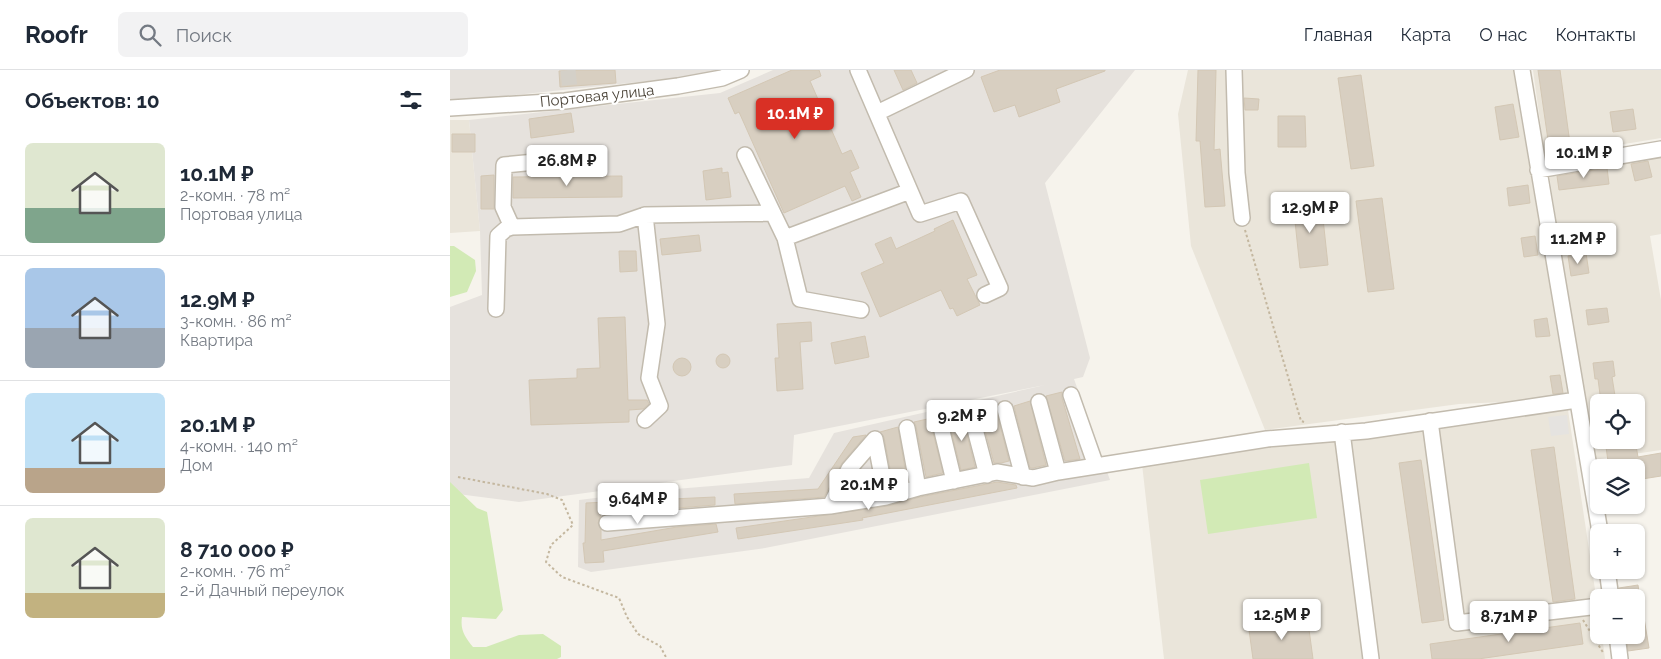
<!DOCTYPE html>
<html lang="ru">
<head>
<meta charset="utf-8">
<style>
	:root { --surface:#fff; --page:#f2f2f3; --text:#1f2937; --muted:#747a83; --line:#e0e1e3; --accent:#d93025 }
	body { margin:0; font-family:Raleway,sans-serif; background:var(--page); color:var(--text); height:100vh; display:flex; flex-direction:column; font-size:19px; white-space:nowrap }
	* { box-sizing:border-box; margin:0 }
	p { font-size:16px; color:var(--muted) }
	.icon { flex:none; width:28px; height:28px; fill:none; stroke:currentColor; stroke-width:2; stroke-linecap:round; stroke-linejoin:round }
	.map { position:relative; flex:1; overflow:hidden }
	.side { display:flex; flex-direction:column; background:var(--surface); width:450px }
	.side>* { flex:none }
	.tools { position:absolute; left:1140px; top:324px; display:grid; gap:10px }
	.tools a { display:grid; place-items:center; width:55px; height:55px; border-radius:8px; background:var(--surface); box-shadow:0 1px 4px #0004; font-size:25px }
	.price { position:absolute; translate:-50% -42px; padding:0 11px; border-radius:5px; background:#fff; color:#222; font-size:16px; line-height:32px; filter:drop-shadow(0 1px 2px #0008) }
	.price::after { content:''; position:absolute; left:50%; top:30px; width:15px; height:11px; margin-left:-8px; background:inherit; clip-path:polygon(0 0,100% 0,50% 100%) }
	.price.active { background:var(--accent); color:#fff }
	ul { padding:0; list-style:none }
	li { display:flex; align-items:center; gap:15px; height:125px; padding:0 25px }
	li+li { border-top:1px solid var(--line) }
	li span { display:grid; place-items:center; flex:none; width:140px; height:100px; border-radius:8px; color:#555 }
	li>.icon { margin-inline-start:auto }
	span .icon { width:60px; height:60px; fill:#fffc; stroke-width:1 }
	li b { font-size:21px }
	h2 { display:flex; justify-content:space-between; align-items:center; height:60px; padding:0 25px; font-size:21px }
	header { display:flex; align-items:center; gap:30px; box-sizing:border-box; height:70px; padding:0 25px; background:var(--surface); border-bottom:1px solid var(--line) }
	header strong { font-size:24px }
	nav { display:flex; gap:28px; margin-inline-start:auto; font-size:18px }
	.search { width:350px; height:45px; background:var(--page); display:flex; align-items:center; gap:12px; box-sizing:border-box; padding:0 18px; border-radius:8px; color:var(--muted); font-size:19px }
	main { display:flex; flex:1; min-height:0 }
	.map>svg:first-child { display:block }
	.residential { fill:#eae5da; fill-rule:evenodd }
	.industrial { fill:#e6e2dd }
	.green { fill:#d2eab5 }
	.parking { fill:#e5e3e0 }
	.building { fill:#d8cfc1; stroke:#d3c7b4 }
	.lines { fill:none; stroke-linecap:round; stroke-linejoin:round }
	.minor-tunnel { stroke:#d4d0c8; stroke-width:15; stroke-dasharray:15 8; stroke-linecap:butt }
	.minor-casing { stroke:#c2bbae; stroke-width:18 }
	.path { stroke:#c4b79f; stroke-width:2; stroke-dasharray:2.5 2.5; stroke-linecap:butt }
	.minor { stroke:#fff; stroke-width:15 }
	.labels { text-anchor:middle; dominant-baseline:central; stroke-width:4.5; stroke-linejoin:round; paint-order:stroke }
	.street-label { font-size:15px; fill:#4b4439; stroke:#fff }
</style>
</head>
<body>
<header>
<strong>Roofr</strong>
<div class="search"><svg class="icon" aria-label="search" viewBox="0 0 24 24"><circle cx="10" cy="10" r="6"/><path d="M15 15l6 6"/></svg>Поиск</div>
<nav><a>Главная</a><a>Карта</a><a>О нас</a><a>Контакты</a></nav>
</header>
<main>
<section class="side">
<h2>Объектов: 10<svg class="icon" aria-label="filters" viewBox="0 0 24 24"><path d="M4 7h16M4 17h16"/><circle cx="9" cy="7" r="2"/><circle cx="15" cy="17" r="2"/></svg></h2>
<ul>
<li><span style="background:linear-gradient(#dfe7d0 65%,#7fa58c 0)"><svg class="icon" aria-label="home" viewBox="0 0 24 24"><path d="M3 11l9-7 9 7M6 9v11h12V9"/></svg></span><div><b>10.1M ₽</b><p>2-комн. · 78 m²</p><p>Портовая улица</p></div></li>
<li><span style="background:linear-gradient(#a9c7e8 60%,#9aa5b1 0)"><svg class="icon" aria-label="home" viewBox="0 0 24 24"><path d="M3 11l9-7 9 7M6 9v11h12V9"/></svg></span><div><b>12.9M ₽</b><p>3-комн. · 86 m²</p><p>Квартира</p></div></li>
<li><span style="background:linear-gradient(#bfe0f5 75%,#b9a48a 0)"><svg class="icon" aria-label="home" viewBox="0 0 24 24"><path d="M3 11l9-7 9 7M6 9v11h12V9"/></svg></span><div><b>20.1M ₽</b><p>4-комн. · 140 m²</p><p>Дом</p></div></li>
<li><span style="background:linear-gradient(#dfe7d0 75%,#c2b280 0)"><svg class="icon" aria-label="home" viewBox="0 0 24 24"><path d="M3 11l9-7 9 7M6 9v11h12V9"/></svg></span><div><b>8 710 000 ₽</b><p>2-комн. · 76 m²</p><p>2-й Дачный переулок</p></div></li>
</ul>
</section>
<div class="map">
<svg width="1211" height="589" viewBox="0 0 1211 589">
	<rect width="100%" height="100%" fill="#f6f3ec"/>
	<path class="residential" d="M738,0H1063L1119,329L1009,334L815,360L741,176L728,44Z
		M1083,0H1211V68L1095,87Z
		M0,50H19L30,161L0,163Z
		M1211,85V164L1200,166L1211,230V380L1143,390L1099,104ZM1149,332H1186V370H1149Z
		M1118,340L1149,546V565H1152L1155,589H714L692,394Z"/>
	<path class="industrial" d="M0,0H267L255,5L27,29H0Z
		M323,0H685L595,113L640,288L633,307L624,309L660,410L315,478L141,502L128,497L129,430L201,421L359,408L384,363L595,315L344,365L342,395L69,432L0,423V237L32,225L30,161L19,50L270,23Z"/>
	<path class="green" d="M0,176H4L25,190L26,201L17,222L0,227Z
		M859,393L867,448L758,464L750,410Z
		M0,412L27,438L37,442L53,540L46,549L12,547C10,560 15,567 23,577H36L69,565L93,564L111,576V587L107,589H0Z"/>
	<path class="parking" d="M1117,345L1119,364L1101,366L1098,347Z"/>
	<path class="building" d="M128,0H165L166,13L110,17L109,1Z
		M342,0H369L371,6L360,11L392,84L401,80L409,98L400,102L411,127L402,131L395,116L334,143L289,42L285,44L278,28Z
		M444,0H461L467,13L453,20Z
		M550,0H655V1L606,19L610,32L569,47L565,35L544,42L531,7Z
		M748,0H766L764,80L770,79L775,136L755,137L750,71H746Z
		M1088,0H1110L1121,81L1100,84Z
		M911,5L924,96L901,99L888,8Z
		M794,28L809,29L808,40H795Z
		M1063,34L1069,67L1050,70L1045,37Z
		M1183,39L1186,59L1163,62L1160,42Z
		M121,43L124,62L81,68L79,49Z
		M828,46H855L856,77H828Z
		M2,64H25V82H2Z
		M1198,91L1202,107L1185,111L1181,94Z
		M272,98V103L278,102L281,127L256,130L253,101Z
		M1157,98L1159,114L1109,120L1107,106Z
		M44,105V139H31V106Z
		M172,106V127L63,128V107Z
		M1078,115L1080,133L1059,136L1057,118Z
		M932,128L944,219L918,222L906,131Z
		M871,130L878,195L850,198L843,133Z
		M503,150L527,205L517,209L530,235L507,246L503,238L500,239L491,220L430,247L411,203L434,193L425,174L441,167L446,179L485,161L484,159Z
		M249,165L251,181L212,185L210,169Z
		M1085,166L1088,185L1074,187L1071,168Z
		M169,181H186L187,201L170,202Z
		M1136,183L1139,203L1121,206L1118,186Z
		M1157,238L1159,252L1138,255L1136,240Z
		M175,247L178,330H197L199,334L193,339L179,340V352L81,355L79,310L127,308V299L150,298L148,248Z
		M1097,248L1100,266L1086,267L1084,250Z
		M361,252L362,271L350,272L353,319L327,321L325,288H329L327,254Z
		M415,266L419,287L385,294L381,273Z
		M266 291a7 7 0 1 1 14 0a7 7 0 1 1-14 0Z
		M223 297a9 9 0 1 1 18 0a9 9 0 1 1-18 0Z
		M1163,291L1165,306L1162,307L1166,332H1151L1148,309H1145L1143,293Z
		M1110,305L1113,323L1103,324L1100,306Z
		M612,322V328L630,389L615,391L596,326Z
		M580,331L596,395L583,398H580L564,336Z
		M546,339L559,391L551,393H544L530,342Z
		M512,345L525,397L511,400L498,348Z
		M482,348L481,355L493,403L476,407L466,356L464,352Z
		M448,357L457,411L443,415L434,367L430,362Z
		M416,365L392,393L374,427L285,434L284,424L368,419L403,367Z
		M1155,370H1185L1188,387L1211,383V406L1186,410V398H1159Z
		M1104,377L1125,529L1103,532L1081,380Z
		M971,390L994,550L972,553L949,393Z
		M411,400H416L418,420L397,424Z
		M547,412L566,415L567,418L412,448L413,450L288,469L286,458L438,436L470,427Z
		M265,427V435L151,444L148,453L151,460V470L227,457L266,454L268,462L153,481L154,492L135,493L133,473H135L136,433Z
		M1188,515L1190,528H1170L1169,518Z
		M1186,530H1191L1199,578L1178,581L1176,565H1186Z
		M838,546L839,555L858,552L863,589H803L799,560L818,558L817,549Z
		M1130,553L1133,574L1028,589H982L980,574Z"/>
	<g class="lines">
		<path class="minor-tunnel" d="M118,0L120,19"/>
		<g class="minor-casing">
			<path id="minor" d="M408,0L470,144L511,131L550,218L535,225
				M784,0L787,103L792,148
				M1072,0L1150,462
				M0,38L115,31L228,16L272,8L291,0
				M427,43L516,0
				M295,85L335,168L460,121
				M85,92L54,95L53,137L62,157L169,154L195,145L323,143
				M1088,100L1211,79
				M195,145L207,254L199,308L210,336L195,350
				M335,168L350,229L411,240
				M46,239L48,166L56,159L62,157
				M621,325L646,396
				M589,332L608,402
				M555,339L573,407
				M521,344L537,405
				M980,351L1007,553L1149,536
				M490,353L504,411
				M457,358L468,418
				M892,362L921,589
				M380,436L399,399L425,369L436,427
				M157,453L380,436L436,427L468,418L547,402L583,408L608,402L817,369L916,361L1127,330
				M1157,500L1161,528
				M1167,565L1170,589"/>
		</g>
		<path class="path" d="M795,160L851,351L854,352
			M8,407L97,424L112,430L123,455L101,475L96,492L112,507L169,528L177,547L188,564L210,576L217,589
			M1133,550L1154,584"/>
		<use href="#minor" class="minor"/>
	</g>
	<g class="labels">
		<g class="street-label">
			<text transform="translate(147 26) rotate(-6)">Портовая улица</text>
		</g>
	</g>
</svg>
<div class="tools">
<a><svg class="icon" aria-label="locate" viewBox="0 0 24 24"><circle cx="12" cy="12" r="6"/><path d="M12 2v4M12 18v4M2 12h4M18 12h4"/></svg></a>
<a><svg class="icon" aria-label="layers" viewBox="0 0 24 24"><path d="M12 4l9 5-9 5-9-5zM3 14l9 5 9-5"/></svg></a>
<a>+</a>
<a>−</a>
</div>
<b class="price active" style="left:345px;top:70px">10.1M ₽</b>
<b class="price" style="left:1134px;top:109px">10.1M ₽</b>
<b class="price" style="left:117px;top:117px">26.8M ₽</b>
<b class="price" style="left:860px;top:164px">12.9M ₽</b>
<b class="price" style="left:1128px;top:195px">11.2M ₽</b>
<b class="price" style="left:512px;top:372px">9.2M ₽</b>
<b class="price" style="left:419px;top:441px">20.1M ₽</b>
<b class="price" style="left:188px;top:455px">9.64M ₽</b>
<b class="price" style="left:832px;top:571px">12.5M ₽</b>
<b class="price" style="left:1059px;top:573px">8.71M ₽</b>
</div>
</main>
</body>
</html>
